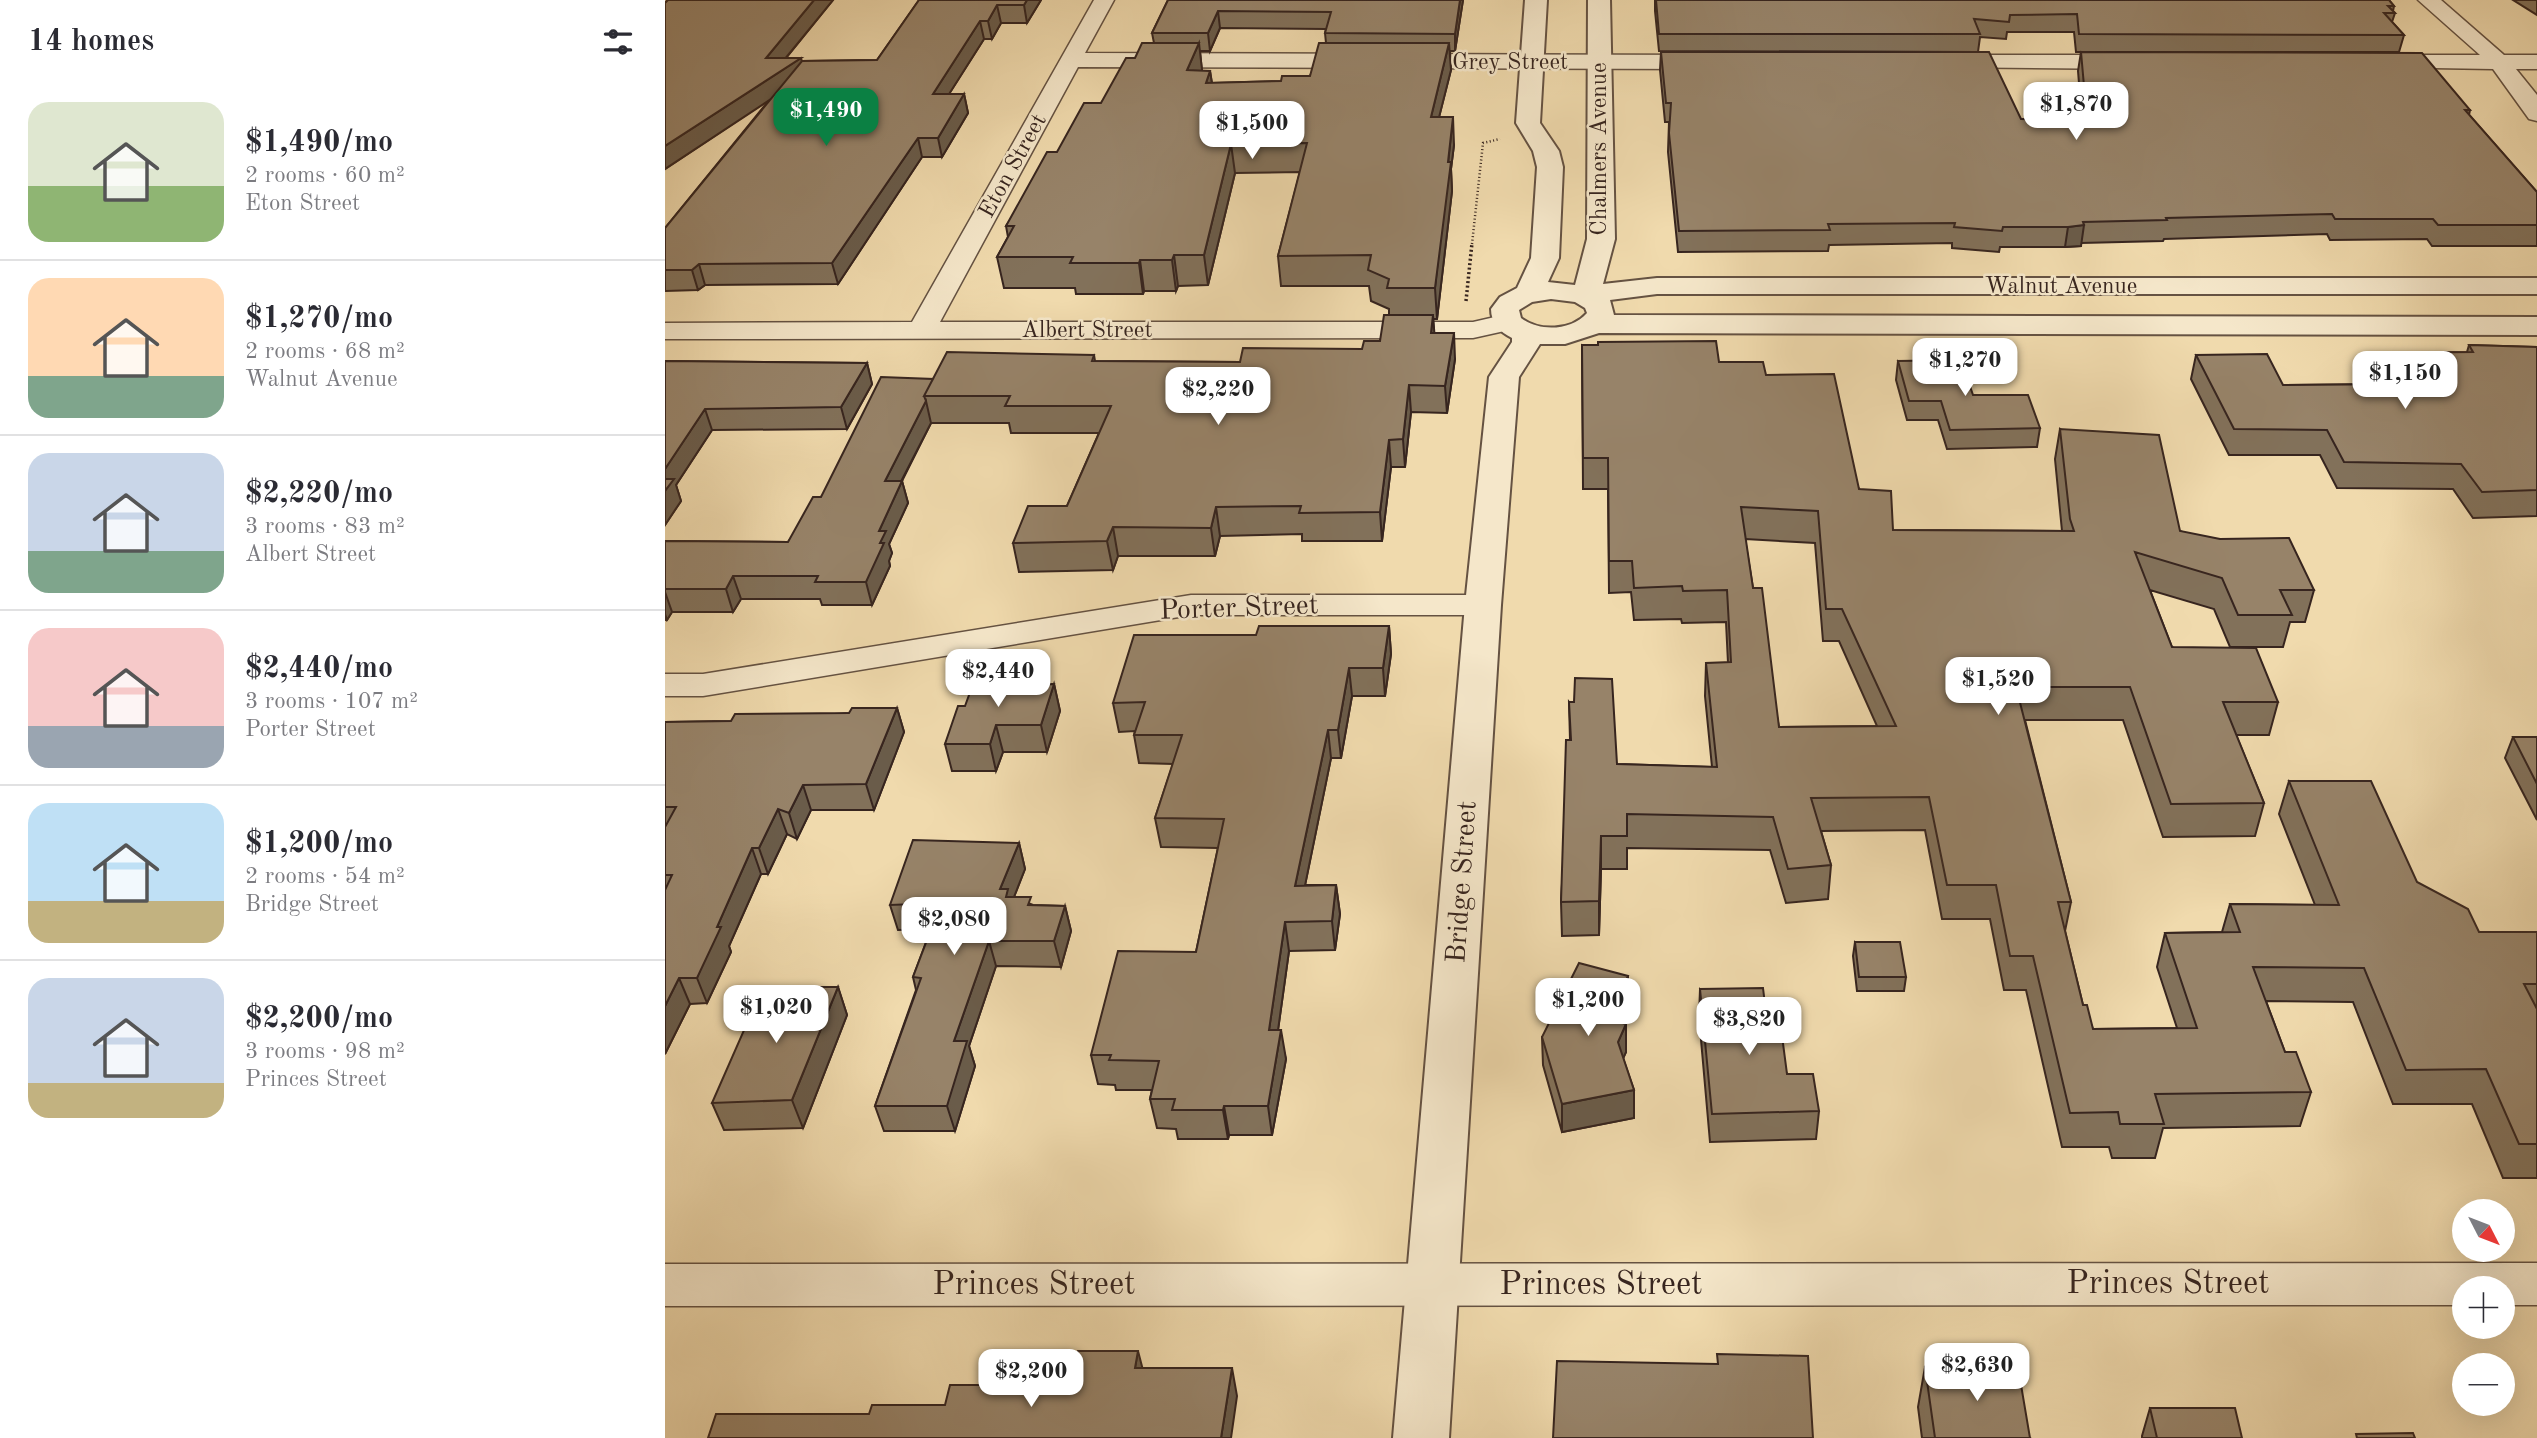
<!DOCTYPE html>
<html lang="en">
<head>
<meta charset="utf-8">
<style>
	:root { --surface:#fff; --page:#f7f7f7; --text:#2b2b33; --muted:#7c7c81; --line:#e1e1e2; --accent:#0b8043 }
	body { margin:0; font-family:"Old Standard TT",serif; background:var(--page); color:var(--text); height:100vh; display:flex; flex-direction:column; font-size:26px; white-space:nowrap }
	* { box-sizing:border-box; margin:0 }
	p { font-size:23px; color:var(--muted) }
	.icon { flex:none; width:38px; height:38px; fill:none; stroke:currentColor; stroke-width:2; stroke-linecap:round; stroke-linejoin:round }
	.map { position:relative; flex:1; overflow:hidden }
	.side { display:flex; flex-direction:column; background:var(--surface); width:665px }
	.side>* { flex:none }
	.needle { width:46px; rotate:132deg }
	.buttons { position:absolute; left:1787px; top:1199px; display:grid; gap:14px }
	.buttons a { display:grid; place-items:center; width:63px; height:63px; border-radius:50%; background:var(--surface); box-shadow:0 7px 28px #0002; font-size:35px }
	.price { position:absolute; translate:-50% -60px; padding:0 16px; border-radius:14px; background:#fff; color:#222; font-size:23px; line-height:46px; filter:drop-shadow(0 2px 4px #0008) }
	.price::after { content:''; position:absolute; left:50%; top:42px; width:21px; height:16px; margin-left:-10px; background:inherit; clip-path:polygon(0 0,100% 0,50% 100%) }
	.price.active { background:var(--accent); color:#fff }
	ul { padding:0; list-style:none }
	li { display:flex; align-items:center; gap:21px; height:175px; padding:0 28px }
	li+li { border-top:2px solid var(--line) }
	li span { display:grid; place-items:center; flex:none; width:196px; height:140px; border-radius:21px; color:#555 }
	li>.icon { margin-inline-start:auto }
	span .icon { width:84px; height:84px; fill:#fffc; stroke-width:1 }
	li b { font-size:30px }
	h2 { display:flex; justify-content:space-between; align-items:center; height:84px; padding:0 28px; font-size:30px }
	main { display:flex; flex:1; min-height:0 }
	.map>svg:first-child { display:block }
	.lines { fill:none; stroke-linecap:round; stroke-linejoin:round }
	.minor-casing { stroke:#655242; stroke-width:3 }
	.tertiary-casing { stroke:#655242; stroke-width:4 }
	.path-far1 { stroke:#37251f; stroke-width:2.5; stroke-dasharray:1 2.5; stroke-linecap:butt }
	.path { stroke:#37251f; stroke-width:3.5; stroke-dasharray:2 2.5; stroke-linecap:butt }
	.minor { fill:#f5e7ca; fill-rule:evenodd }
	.tertiary { fill:#f5e7ca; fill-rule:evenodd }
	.wall { fill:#82715a; stroke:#37251f; stroke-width:2; fill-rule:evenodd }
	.shaded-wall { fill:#6a5c4a; stroke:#37251f; stroke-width:2 }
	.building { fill:#978369; stroke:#37251f; stroke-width:2; fill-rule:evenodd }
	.labels { text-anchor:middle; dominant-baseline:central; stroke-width:5; stroke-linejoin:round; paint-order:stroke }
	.far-street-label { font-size:23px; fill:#37251f; stroke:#f5e7ca }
	.street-label { font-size:28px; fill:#37251f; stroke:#f5e7ca }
	.near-street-label { font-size:33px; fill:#37251f; stroke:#f5e7ca }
</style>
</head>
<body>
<main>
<section class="side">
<h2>14 homes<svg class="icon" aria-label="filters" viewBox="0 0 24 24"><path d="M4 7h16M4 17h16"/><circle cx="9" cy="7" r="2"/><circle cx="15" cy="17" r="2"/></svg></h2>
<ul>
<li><span style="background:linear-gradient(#dfe7d0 60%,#8fb573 0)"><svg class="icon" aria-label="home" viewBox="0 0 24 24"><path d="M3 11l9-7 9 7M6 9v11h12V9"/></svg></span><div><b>$1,490/mo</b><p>2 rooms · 60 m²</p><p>Eton Street</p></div></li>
<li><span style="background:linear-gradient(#ffd9b3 70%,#7fa58c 0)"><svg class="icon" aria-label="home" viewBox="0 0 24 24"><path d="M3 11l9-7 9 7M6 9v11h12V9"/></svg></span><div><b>$1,270/mo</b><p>2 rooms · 68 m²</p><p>Walnut Avenue</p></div></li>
<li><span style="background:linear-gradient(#c9d6e8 70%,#7fa58c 0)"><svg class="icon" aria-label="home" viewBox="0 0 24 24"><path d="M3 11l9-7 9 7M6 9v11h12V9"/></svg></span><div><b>$2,220/mo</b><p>3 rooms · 83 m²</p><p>Albert Street</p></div></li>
<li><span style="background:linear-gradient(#f6c9c9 70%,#9aa5b1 0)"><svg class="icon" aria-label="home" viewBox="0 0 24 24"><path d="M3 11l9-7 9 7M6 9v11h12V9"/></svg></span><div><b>$2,440/mo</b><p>3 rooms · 107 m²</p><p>Porter Street</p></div></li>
<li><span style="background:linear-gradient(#bfe0f5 70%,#c2b280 0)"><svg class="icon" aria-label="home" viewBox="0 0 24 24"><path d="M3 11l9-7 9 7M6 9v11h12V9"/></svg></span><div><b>$1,200/mo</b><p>2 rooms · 54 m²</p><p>Bridge Street</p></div></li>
<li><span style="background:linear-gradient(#c9d6e8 75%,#c2b280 0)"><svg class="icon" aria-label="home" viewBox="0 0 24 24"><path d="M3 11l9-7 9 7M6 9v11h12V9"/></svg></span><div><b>$2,200/mo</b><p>3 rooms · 98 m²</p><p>Princes Street</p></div></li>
</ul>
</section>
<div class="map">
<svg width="1872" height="1438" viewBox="0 0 1872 1438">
	<rect width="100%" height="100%" fill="#f0daad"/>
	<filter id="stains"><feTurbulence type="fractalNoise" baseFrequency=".00286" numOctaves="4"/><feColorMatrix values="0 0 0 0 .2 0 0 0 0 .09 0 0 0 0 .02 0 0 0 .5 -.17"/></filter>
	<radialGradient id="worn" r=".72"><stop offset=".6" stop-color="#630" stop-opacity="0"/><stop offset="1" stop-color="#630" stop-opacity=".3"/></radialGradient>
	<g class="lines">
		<g class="minor-casing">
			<path id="minor" d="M429,0H449L420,53L1045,55L1053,57L1056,62L1053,67L1045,69L413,67L275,322H808L843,314L853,316L857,322L853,328L808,338L0,339V323L247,322Z
				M1753,0H1776L1839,55H1872V69H1851L1872,95V121L1864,119L1828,69L1708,67L1705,62L1708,57L1716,55H1815Z
				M1278,55H1465L1473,57L1476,62L1473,67L1465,69L1270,67L1267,62L1270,57Z
				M526,595H818L830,598L835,605L830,612L818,615H526L38,696H0V674H38Z
				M1872,1263V1305H1838V1288H1799V1305L0,1306V1264Z"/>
		</g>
		<g class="tertiary-casing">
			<path id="tertiary" d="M860,0H882L875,123L894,151L898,167L894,258L883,282L910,285L922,239L923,0H945L950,239L938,284L992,278H1872V294H992L945,300L949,315L1872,317V335L934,333L900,344H875L854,377L836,605L784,1438H728L800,605L824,377L847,342V338C835,332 826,323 826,309L835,297L852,288L866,258L872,167L868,151L851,123ZM886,299L910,302L920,308L922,313C906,331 874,332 856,318L854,310L867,302Z"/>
		</g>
		<path class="path-far1" d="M807,244L818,143L835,139"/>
		<path class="path" d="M801,301L807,243"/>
		<use href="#minor" class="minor"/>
		<use href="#tertiary" class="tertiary"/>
	</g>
	<path class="wall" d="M3,0H168L121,58L137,61L212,60L254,0H376L362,23H336L327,39H319L284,94H299L303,113L277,157H257L173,284L40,285L33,290L0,291V228L105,99L0,169V3Z
		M503,0H798L790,51H785L786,70L774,117L789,145L786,169L787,191L772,319H768L769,333L790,359L782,413L746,412L740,467H726L717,541H637V534L555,536L550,556H453L448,570L354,572L348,543L402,506L434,433H346L344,423H266L237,481L243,503L224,544L227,553L224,561L225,566L207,605H157L155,599H76L68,612H7L2,620H0V541L123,542L156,497L268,379L429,355L430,361L575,362L697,349L715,341L724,315V309L706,301L704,286H616L613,256L635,172L570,173L543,285L513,286L511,291H479L478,294H411L410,288H339L332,257L343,237L341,226L392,152L436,103L470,58L489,43L487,33ZM555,28L661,29L660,33L661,43L645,76L616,81L547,83L545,71H537L535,51H545Z
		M990,0H1724L1729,6L1728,11L1730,13L1727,22L1739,35L1734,52H1411L1409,32H1342L1341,39L1315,37L1313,52L994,51L990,11Z
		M1848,0H1872V15Z
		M996,52L1356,119L1417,120L1413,71L1416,52L1805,110L1804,115L1872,192V246H1767L1762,239L1665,240L1662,234L1499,239L1498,241L1416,243V246L1400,247H1335L1334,252L1287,248V243L1164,245L1163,251L1013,252L1003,152L1004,122H1000L995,70Z
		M917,345L1054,362L1101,375L1228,530L1397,531L1390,459L1395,429L1515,531L1649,590L1640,622H1625L1618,647H1565L1549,609L1485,590L1507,647L1613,702L1604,735H1571L1599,803L1590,836L1498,837L1458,720H1360L1406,902L1400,931L1418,1005L1428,1029L1512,1028L1492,967L1500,933L1557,932L1565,904L1650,905L1614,814L1624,781L1814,932H1872V1178H1838L1807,1104H1728L1688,1002L1601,1001L1620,1052L1646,1092L1635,1126L1498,1128L1490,1158H1447L1444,1147H1397L1361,990H1339L1325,919H1277L1260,830L1156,831L1166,865L1163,899L1121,903L1105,850L962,848V869H936L934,935L897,936L896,902L905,740L904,702L952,764L1047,767L1040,696L1041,663H1063L1061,622L1017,623L1016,619L969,620L966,592L944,593L943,489H918ZM1080,539L1150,543L1158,641H1174L1212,726L1114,727L1088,588Z
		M1804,345L1872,347V516L1808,518L1788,489L1672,488L1655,455H1564L1526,379L1531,355L1618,385L1717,384L1713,378L1720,353L1802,352Z
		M0,361L202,363L207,384L182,429L47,430L11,485L16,501L0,525Z
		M1233,361L1308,395L1375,428L1372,447L1282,449L1273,420H1242L1231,380Z
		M724,626L726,654L720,696H687L676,758H666L640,885H671L675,914L670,950L624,951L613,1030L621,1059L607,1135H564L563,1139H513L511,1129L492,1128L485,1099L487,1090H451L450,1085L433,1084L426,1055L531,952L553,848L496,847L490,818L508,764L474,763L469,735L470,731L454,732L448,703L591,635Z
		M389,684L395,711L382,752H338L331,771H287L280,744L300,706L353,686Z
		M232,708L239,732L209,810H146L132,839L122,834L103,874H96L64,946L66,952L42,1003L25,1004L0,1054V722L66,721L184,713Z
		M1848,737H1872V820L1840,758Z
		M354,843L360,869L349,897L368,905L400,906L406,931L396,967L331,966L304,1046L310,1066L290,1131H219L210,1106L251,990L248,977L266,929L233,930L225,905Z
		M1190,942L1241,977L1239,991H1192L1188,956Z
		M173,987L182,1015L138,1128L59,1130L47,1103Z
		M1035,989L1103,1029L1122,1074L1154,1111L1151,1139L1045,1142L1034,1017Z
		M963,1003L954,1022L961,1024V1052L958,1058L969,1090V1118L897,1132L878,1065L877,1037Z
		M1260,1367L1365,1438H1257L1253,1407Z
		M1485,1408L1577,1438H1477V1436Z"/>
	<path class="shaded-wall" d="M149,0H168L106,76L101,58Z
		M362,0H376L362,23L359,5Z
		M795,0H798L790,51V34Z
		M332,5L336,23L327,39L323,21Z
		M553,11L555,28L545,51L543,33Z
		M315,21L319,39L272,113L268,94Z
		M534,43L537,70L525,98L522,70Z
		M784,43L786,70L767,145L766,117Z
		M136,58L141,76L0,169V146Z
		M545,71L549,98L541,83Z
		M299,94L303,113L277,157L273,138Z
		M788,117L789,145L786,169L787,191L772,319L770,288Z
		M253,138L257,157L173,284L167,263Z
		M566,144L570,173L543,285L539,255Z
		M1419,225L1416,246L1400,247L1403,227Z
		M509,255L513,286L511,291L507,260Z
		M475,260L479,291L478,294L474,263Z
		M34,264L40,285L33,290L27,270Z
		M768,315L770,341L766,333Z
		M789,333L790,359L782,413L780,386Z
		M202,363L207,384L182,429L176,407Z
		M744,385L746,412L740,467L738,439Z
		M261,401L266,423L225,503L220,481Z
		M40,409L47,430L11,485L16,501L0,525V469Z
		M724,440L726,467L717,541L715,512Z
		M237,481L243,503L224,544L227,553L224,561L225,566L207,605L201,582L214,531Z
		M551,507L555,536L550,556L546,528Z
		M448,527L453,556L448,570L442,541Z
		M68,576L76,599L68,612L61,589Z
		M0,592L7,612L2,620L0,614Z
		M724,626L726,654L720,696L718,668Z
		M684,668L687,696L676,758L673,730Z
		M351,676L357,703L347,686Z
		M389,684L395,711L382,752L376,725Z
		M232,708L239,732L209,810L201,784Z
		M331,725L338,752L331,771L325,744Z
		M663,730L666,758L634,915L630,886Z
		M138,785L146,810L132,839L124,813Z
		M113,809L122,834L103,874L94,848Z
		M936,836V869L934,935V901Z
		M354,843L360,869L347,902L350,914L335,889Z
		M87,848L96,874L64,946L66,952L42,1003L32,978L52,927Z
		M671,885L675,914L670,950L667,921Z
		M400,906L406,931L396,967L389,941Z
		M620,922L624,951L609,1059L604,1030Z
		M324,941L331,966L304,1046L310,1066L290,1131L282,1106L289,1041Z
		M963,976V1003L942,1047L943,1019Z
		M14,978L25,1004L0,1054V1006Z
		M173,987L182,1015L138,1128L127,1100Z
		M961,1024V1052L953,1070V1042Z
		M616,1030L621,1059L607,1135L603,1106Z
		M969,1090V1118L897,1132V1104Z
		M559,1106L564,1135L563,1139L558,1110Z
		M473,1351L480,1378L470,1368Z
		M567,1368L572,1396L566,1438H556Z"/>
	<path class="building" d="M3,0H149L101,58H136L0,146V3Z
		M254,0H362L359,5H332L323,21H315L268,94H299L273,138H253L167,263L34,264L27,270H0V228L137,61L212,60Z
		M503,0H795L790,34L660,33L666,12L553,11L543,33H487Z
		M991,0H1724L1729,6H1723L1730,13H1719L1739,35L1414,34L1412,14L1345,15L1344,22L1309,19L1315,34H994Z
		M477,43H534L522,70L545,71L541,83L616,81L617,76H645L654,43H784L766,117H788L783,162H786L770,288H722L724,279L703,270L706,255L613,256L642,143L566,144L539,255H509L507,260H475L474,263H405L408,257H332L349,226H341L382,152H392L419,103H436L461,58H470Z
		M996,52H1324L1356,119L1422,120L1416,52L1757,53L1805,110H1800L1872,192V225H1773L1768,219H1670L1667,214L1501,218L1502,220L1418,222L1419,225L1403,227H1338L1337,231L1289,227L1290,223L1163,224L1165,230L1014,231L1004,133L1006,103H1001Z
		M719,315H768L766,333H789L780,386L744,385L738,439L724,440L715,512L634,513L636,506L551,507L546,528L448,527L442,541L348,543L363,506H402L446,406H340L345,396H259L282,352L429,355L427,361L575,362L578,348L697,349L699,341H715Z
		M1051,341L1054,362H1098L1101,375L1169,374L1194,489L1226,491L1228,530L1409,531L1405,519L1395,429L1494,435L1515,531L1555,539L1624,538L1649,590H1615L1627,615H1573L1557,578L1470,552L1507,647L1591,648L1613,702H1558L1599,803L1506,804L1465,687H1351L1406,902H1393L1418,1005H1422L1428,1029L1532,1028L1500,933L1575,932L1565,904L1674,905L1624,781H1706L1752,882L1803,909L1814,932H1872V984H1859L1872,1009V1144H1854L1821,1069L1741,1070L1699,968L1588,967L1620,1052H1631L1646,1092L1490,1094L1499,1124H1455L1453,1112L1405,1113L1368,956H1345L1331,885H1282L1264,797L1146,798L1166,865L1123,869L1108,817L962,814V836H936L934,901L896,902L901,740H906L904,702H909L910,678L947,679L952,764L1052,767L1041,663L1066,662L1062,590L1018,591L1017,586L969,588L967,561H944L943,458H918L917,345H933V342ZM1076,507L1153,511L1161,609H1177L1231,726L1114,727L1097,588H1088Z
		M1804,345L1872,347V490L1817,492L1796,464L1679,462L1662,430L1569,429L1531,355L1602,354L1618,385L1741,384L1720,353L1808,352Z
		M1296,360L1308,395H1363L1375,428L1285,430L1276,401H1244L1233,361Z
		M0,361L202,363L176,407L40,409L0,469Z
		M216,377L268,379L259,396L261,401L220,481H237L214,531H221L215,543H219L201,582H150L153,576H68L61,589H0V541L123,542L148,497H156Z
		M0,479H9L0,491Z
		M594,626H724L718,668H684L673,730H663L630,886L671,885L667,921L620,922L604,1030H616L603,1106H559L558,1110H507L510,1099H485L494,1061L444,1060L446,1055H426L453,951L531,952L559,819L490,818L517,735H469L480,702L448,703L469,635H591Z
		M311,676H351L347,686L389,684L376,725H331L325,744H280L293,706H300Z
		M187,708H232L201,784L138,785L124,813L113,809L94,848H87L52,927H56L32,978H14L0,1006V890L7,875H0V827L11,807H0V722L66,721L70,714L184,713Z
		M1848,737H1872V784Z
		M248,840L354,843L335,889H343L341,897H366L363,905L400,906L389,941H324L289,1041H302L282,1106H210L256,978L248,977L276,903L225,905Z
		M1190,942H1235L1241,977H1194Z
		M914,963L963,976L943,1019L961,1024L953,1042L969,1090L897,1104L877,1037Z
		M98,987H173L127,1100L47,1103Z
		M1098,988L1103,1029L1116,1028L1122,1074H1148L1154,1111L1047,1114L1035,989Z
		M413,1351H473L470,1368H567L556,1438H43L51,1414H204L207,1405H280L285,1385H405Z
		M1052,1354L1143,1356L1148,1438H888L892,1361L1053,1364Z
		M1260,1367H1353L1365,1438H1270Z
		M1485,1408H1570L1577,1438H1492Z
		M1748,1433L1750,1438H1692L1691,1434Z"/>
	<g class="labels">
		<g class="far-street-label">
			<text x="845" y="62">Grey Street</text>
			<text transform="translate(934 149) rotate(-90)">Chalmers Avenue</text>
			<text transform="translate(348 166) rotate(-61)">Eton Street</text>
			<text x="1396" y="286">Walnut Avenue</text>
			<text x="422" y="330">Albert Street</text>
		</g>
		<g class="street-label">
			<text transform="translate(574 609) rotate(-2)">Porter Street</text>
			<text transform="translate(798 882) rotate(-86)">Bridge Street</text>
		</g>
		<g class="near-street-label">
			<text x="1503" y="1284">Princes Street</text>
			<text x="369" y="1285">Princes Street</text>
			<text x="936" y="1285">Princes Street</text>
		</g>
	</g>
	<rect width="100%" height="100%" filter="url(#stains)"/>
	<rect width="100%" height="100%" fill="url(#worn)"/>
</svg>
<div class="buttons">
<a><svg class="needle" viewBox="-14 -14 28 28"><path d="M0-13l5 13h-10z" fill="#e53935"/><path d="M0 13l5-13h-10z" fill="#7c7c81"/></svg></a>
<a>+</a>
<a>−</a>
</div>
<b class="price" style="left:1411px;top:142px">$1,870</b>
<b class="price active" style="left:161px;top:148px">$1,490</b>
<b class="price" style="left:587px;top:161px">$1,500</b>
<b class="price" style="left:1300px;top:398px">$1,270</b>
<b class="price" style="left:1740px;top:411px">$1,150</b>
<b class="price" style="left:553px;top:427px">$2,220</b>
<b class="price" style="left:333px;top:709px">$2,440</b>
<b class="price" style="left:1333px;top:717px">$1,520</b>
<b class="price" style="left:289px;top:957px">$2,080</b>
<b class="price" style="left:923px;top:1038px">$1,200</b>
<b class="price" style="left:111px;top:1045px">$1,020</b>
<b class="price" style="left:1084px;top:1057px">$3,820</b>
<b class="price" style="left:1312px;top:1403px">$2,630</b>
<b class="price" style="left:366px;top:1409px">$2,200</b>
</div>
</main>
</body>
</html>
